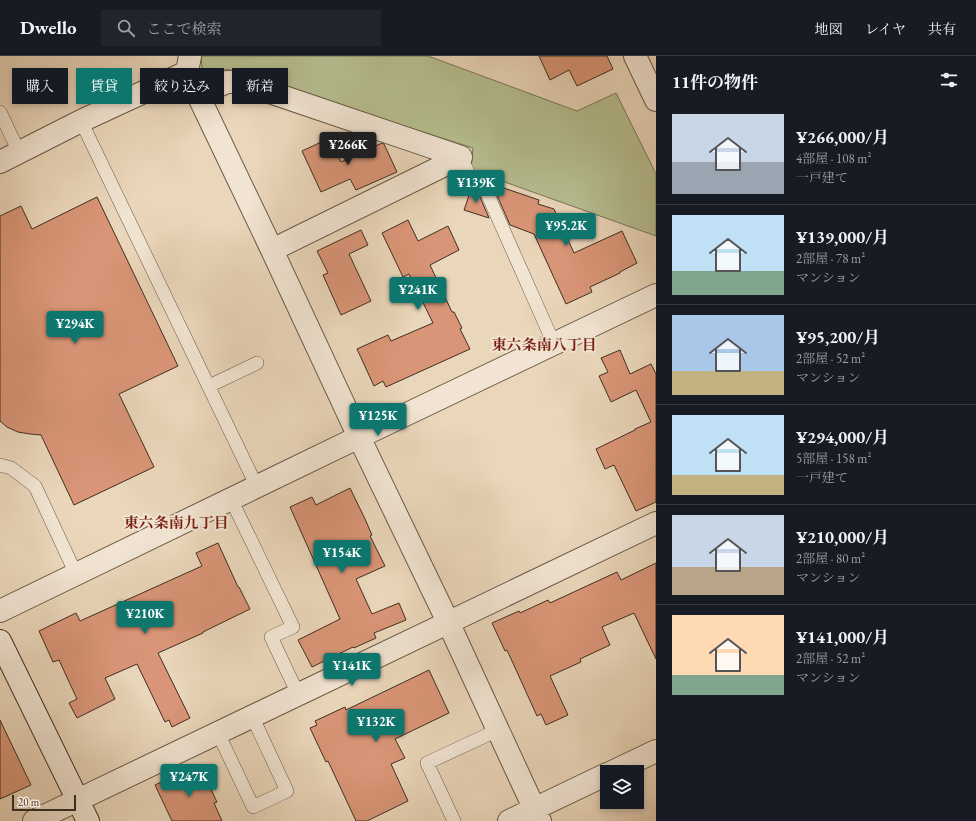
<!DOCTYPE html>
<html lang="ja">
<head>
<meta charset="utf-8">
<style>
	:root { --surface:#171b24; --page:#20242c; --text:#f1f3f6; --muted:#9ea1a6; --line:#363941; --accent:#0f766e }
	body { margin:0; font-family:"EB Garamond","Noto Serif JP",serif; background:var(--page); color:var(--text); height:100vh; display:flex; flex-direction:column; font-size:15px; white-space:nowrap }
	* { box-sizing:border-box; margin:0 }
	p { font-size:13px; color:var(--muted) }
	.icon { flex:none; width:22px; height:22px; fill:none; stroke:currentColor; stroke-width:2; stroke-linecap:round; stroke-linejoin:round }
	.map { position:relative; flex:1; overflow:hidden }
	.sheet { display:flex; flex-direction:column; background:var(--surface); width:320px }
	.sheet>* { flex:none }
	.top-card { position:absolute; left:12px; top:12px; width:380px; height:36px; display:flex; gap:8px }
	.tools { position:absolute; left:600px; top:709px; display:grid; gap:8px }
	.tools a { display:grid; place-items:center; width:44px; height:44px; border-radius:0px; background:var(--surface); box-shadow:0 2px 6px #0003; font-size:20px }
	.scale { position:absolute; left:12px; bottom:10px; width:64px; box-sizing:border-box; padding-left:4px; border:2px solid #3e2f20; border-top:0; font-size:11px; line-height:14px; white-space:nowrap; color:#3e2f20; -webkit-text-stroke:3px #f1e4d2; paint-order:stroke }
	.price { position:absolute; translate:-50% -34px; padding:0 9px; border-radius:4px; background:var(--accent); color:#fff; font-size:13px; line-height:26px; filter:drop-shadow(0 1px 2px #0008) }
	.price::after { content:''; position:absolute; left:50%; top:24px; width:12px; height:9px; margin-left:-6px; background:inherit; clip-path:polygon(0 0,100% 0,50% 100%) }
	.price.current { background:#222; color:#fff }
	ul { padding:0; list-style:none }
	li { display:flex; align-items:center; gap:12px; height:100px; padding:0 16px }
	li+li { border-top:1px solid var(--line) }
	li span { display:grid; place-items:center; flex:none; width:112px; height:80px; border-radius:0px; color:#555 }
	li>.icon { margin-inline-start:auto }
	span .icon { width:48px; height:48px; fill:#fffc; stroke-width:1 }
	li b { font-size:17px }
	h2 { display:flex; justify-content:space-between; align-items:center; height:48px; padding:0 16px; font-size:17px }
	.chip { padding:0 14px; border-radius:0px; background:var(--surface); box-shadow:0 2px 6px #0003; font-size:14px; line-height:36px }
	.chip.current { background:var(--accent); color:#fff }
	header { display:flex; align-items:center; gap:24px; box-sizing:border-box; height:56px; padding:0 20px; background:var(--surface); border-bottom:1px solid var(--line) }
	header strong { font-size:19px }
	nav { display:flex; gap:22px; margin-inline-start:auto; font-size:14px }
	.search { width:280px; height:36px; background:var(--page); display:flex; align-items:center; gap:10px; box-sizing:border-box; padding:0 14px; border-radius:0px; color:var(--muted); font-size:15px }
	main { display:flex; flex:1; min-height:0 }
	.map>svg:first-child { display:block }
	.green { fill:#b6be90; stroke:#7a7658 }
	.building { fill:#d99577; stroke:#3e2f20 }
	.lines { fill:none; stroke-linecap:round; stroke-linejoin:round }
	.lane-casing { stroke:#695946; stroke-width:14 }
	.street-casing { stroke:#695946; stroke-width:24 }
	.secondary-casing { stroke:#3e2f20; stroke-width:24 }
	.lane { stroke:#f1e4d2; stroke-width:13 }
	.street { stroke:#f1e4d2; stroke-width:22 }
	.secondary { stroke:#f1e4d2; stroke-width:22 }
	.labels { text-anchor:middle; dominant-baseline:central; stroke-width:4; stroke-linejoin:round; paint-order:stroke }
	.neighbourhood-label { font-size:15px; font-weight:bold; fill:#7a1f14; stroke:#f1e4d2 }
</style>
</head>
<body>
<header>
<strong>Dwello</strong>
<div class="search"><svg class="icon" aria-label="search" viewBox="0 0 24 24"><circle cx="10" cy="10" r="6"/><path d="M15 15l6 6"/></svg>ここで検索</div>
<nav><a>地図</a><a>レイヤ</a><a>共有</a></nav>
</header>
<main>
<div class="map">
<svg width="656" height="765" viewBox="0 0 656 765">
	<rect width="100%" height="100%" fill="#ead6ba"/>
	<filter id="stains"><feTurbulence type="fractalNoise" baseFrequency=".005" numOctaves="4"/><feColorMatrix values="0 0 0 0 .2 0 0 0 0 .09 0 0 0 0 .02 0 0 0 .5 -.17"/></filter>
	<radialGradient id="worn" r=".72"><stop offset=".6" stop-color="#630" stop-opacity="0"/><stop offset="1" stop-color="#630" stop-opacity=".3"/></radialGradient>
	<path class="green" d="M201,0H428L577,55L616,37L656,118V180L471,114L473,92L227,13L212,18L202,13Z"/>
	<path class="building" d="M539,0H607L613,13L577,30L569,14L550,24Z
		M330,82L341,106L382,87L384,88L397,116L356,134L350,123L321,136L302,95Z
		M492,128L539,144L538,148L554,153L574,197L622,175L637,207L620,216V217L590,231L592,236L566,248L534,178L510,169Z
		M472,131L477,134L489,162L464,154Z
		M97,141L178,310L119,338L154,411L74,449L41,379L30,378L18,376L7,371L0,365V160L21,150L32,173Z
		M408,164L418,185L448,170L459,194L430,209L452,256H454L462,272L460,273L470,293L386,331L383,325L374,330L357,293L388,279L391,285L433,267L409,218L403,221L382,177Z
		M361,174L368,189L349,198L371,245L341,259L323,219L328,217L317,195Z
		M620,294L630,318L651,308L656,318V446L636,455L614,409L605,413L596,393L635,374V373L651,366L636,334L611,346L599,320L608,316L601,302Z
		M350,432L365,463L372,479L370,480L385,510L356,523L372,558L399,547L406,564L374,577L376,582L354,592L353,591L312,611L298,584L340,563L290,451L312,441L316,449Z
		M218,487L238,531H239L250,553L203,576V577L158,597L190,662L172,671L169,664L165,666L137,608L105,622L115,643L77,662L69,647L77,643L59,604L53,606L39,575L76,557L80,565L202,510L196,497Z
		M656,507V603L634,557L602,571L610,589L580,603L581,606L550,620L568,659L546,669L541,658L537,660L507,594L505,595L492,567L519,555L520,557L548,544L550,547L617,516L621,524Z
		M429,614L449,657L395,683L405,702L391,708L408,745L367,765H356L328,705L326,706L310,672L317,669L315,665L345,651L346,654Z
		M0,664L31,729L0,743Z
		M196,710L204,726L207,725L217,746L214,747L222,765H172L155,729Z"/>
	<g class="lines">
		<g class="lane-casing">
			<path id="lane" d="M0,56L19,96
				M81,65L257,431
				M461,101L470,121L483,128L554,288
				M209,330L257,307
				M0,409L11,412L35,430L76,518
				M231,443L293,571L271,581L298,638
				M218,677L253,751L287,735L252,660
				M454,765L427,707L498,674"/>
		</g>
		<g class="street-casing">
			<path id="street" d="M190,0L187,16L272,194L359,381L448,566L540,765
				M635,0L656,44
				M198,39L227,26H240L461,101
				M0,106L81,65L187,16
				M272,194L461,101
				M0,555L359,381L656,239
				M612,716L656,695
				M34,765L656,467
				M509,765L607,718"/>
		</g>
		<g class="secondary-casing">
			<path id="secondary" d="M0,585L88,765"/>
		</g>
		<use href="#lane" class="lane"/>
		<use href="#street" class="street"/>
		<use href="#secondary" class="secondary"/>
	</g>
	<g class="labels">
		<g class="neighbourhood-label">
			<text x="544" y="288">東六条南八丁目</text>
			<text x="176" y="466">東六条南九丁目</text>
		</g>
	</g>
	<rect width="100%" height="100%" filter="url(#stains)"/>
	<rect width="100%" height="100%" fill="url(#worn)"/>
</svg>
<div class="tools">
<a><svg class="icon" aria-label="layers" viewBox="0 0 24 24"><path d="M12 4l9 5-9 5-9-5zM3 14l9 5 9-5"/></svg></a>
</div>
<div class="scale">20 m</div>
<b class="price current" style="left:348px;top:110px">¥266K</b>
<b class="price" style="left:476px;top:148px">¥139K</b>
<b class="price" style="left:566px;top:191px">¥95.2K</b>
<b class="price" style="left:418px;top:255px">¥241K</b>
<b class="price" style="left:75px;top:289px">¥294K</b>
<b class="price" style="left:378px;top:381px">¥125K</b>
<b class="price" style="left:342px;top:518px">¥154K</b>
<b class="price" style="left:145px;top:579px">¥210K</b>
<b class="price" style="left:352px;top:631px">¥141K</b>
<b class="price" style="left:376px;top:687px">¥132K</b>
<b class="price" style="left:189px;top:742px">¥247K</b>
<div class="top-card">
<a class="chip">購入</a>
<a class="chip current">賃貸</a>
<a class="chip">絞り込み</a>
<a class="chip">新着</a>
</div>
</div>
<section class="sheet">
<h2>11件の物件<svg class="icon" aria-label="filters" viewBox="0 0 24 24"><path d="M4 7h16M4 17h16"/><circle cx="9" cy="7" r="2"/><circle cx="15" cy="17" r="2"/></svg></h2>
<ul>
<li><span style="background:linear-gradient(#c9d6e8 60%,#9aa5b1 0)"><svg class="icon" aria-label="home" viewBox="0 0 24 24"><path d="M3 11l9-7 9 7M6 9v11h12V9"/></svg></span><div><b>¥266,000/月</b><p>4部屋 · 108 m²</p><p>一戸建て</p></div></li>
<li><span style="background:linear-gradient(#bfe0f5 70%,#7fa58c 0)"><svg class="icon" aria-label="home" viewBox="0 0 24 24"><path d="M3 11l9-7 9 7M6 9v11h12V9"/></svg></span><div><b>¥139,000/月</b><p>2部屋 · 78 m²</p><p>マンション</p></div></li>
<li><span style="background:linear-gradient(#a9c7e8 70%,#c2b280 0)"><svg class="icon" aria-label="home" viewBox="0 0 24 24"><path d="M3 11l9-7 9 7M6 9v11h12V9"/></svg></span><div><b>¥95,200/月</b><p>2部屋 · 52 m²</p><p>マンション</p></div></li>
<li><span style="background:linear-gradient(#bfe0f5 75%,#c2b280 0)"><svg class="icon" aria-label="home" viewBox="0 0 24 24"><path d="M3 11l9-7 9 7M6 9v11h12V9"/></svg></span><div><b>¥294,000/月</b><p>5部屋 · 158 m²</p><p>一戸建て</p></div></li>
<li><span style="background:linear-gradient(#c9d6e8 65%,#b9a48a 0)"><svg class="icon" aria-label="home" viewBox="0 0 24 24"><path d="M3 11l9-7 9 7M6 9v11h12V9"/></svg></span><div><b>¥210,000/月</b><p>2部屋 · 80 m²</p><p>マンション</p></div></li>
<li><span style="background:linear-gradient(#ffd9b3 75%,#7fa58c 0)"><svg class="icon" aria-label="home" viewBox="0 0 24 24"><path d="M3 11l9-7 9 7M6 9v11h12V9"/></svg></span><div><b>¥141,000/月</b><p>2部屋 · 52 m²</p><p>マンション</p></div></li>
</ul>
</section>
</main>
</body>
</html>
